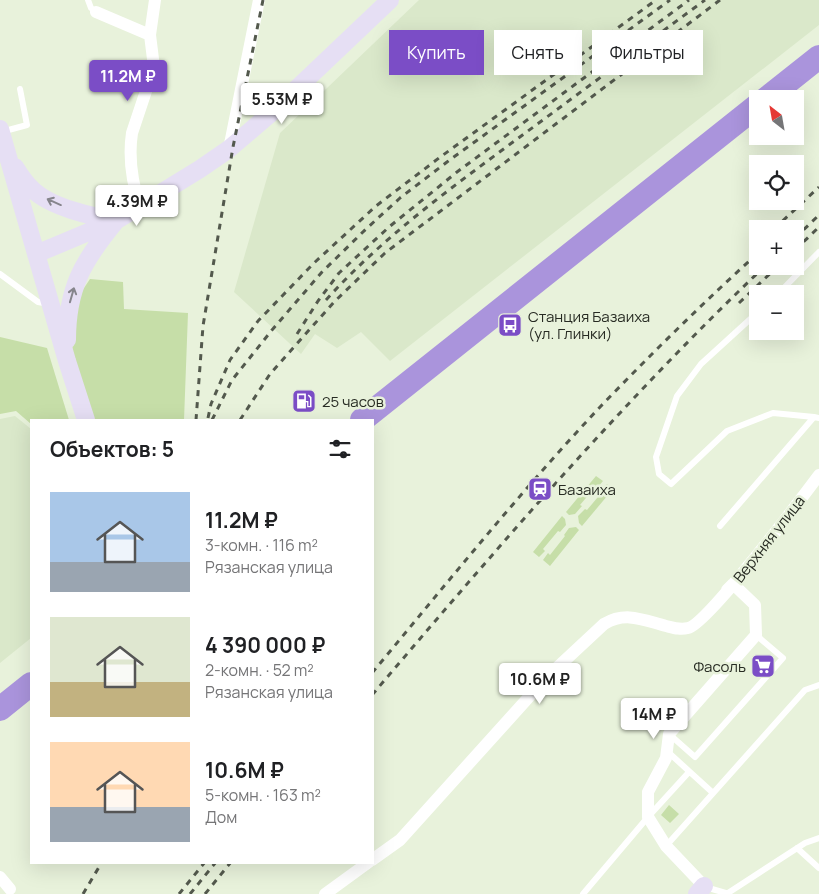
<!DOCTYPE html>
<html lang="ru">
<head>
<meta charset="utf-8">
<style>
	:root { --surface:#fff; --page:#f2f2f2; --text:#202124; --muted:#757577; --accent:#7b4dc6 }
	body { margin:0; font-family:Manrope,sans-serif; background:var(--page); color:var(--text); height:100vh; display:flex; flex-direction:column; font-size:19px; white-space:nowrap }
	* { box-sizing:border-box; margin:0 }
	p { font-size:16px; color:var(--muted) }
	.icon { flex:none; width:28px; height:28px; fill:none; stroke:currentColor; stroke-width:2; stroke-linecap:round; stroke-linejoin:round }
	.map { position:relative; flex:1; overflow:hidden }
	.panel { position:absolute; left:30px; top:419px; width:344px; height:445px; display:flex; flex-direction:column; background:var(--surface); border-radius:0px; box-shadow:0 5px 20px #0002 }
	.panel>* { flex:none }
	.hud { position:absolute; left:389px; top:30px; width:355px; height:45px; display:flex; gap:10px }
	.needle { width:32px; rotate:329deg }
	.tools { position:absolute; left:749px; top:90px; display:grid; gap:10px }
	.tools a { display:grid; place-items:center; width:55px; height:55px; border-radius:0px; background:var(--surface); box-shadow:0 5px 20px #0002; font-size:25px }
	.price { position:absolute; translate:-50% -42px; padding:0 11px; border-radius:5px; background:#fff; color:#222; font-size:16px; line-height:32px; filter:drop-shadow(0 1px 2px #0008) }
	.price::after { content:''; position:absolute; left:50%; top:30px; width:15px; height:11px; margin-left:-8px; background:inherit; clip-path:polygon(0 0,100% 0,50% 100%) }
	.price.on { background:var(--accent); color:#fff }
	ul { padding:0; list-style:none }
	li { display:flex; align-items:center; gap:15px; height:125px; padding:0 20px }
	li span { display:grid; place-items:center; flex:none; width:140px; height:100px; border-radius:0px; color:#555 }
	li>.icon { margin-inline-start:auto }
	span .icon { width:60px; height:60px; fill:#fffc; stroke-width:1 }
	li b { font-size:21px }
	h2 { display:flex; justify-content:space-between; align-items:center; height:60px; padding:0 20px; font-size:21px }
	.pill { padding:0 18px; border-radius:0px; background:var(--surface); box-shadow:0 5px 20px #0002; font-size:18px; line-height:45px }
	.pill.on { background:var(--accent); color:#fff }
	.map>svg:first-child { display:block }
	.built { fill:#dae8ca }
	.green { fill:#c6dea8 }
	.lines { fill:none; stroke-linecap:round; stroke-linejoin:round }
	.lane { stroke:#fff; stroke-width:6 }
	.street { stroke:#fff; stroke-width:12 }
	.secondary { stroke:#e6dff4; stroke-width:18 }
	.highway { stroke:#aa94dc; stroke-width:24 }
	.rail { stroke:#53594d; stroke-width:3; stroke-dasharray:6 6; stroke-linecap:butt }
	.oneway { stroke:#86858c }
	.labels { text-anchor:middle; dominant-baseline:central; stroke-width:5; stroke-linejoin:round; paint-order:stroke }
	.poi-label { font-size:15px; fill:#272b23; stroke:#e8f2db; text-anchor:start }
	.street-label { font-size:15px; fill:#272b23; stroke:#e8f2db }
</style>
</head>
<body>
<div class="map">
<svg width="819" height="894" viewBox="0 0 819 894">
	<rect width="100%" height="100%" fill="#e8f2db"/>
	<path class="built" d="M419,0H819V25L390,361L361,332L337,348L315,334L301,354L234,292L280,133Z
		M15,416L31,429V638L0,663V419Z"/>
	<path class="green" d="M90,279L123,282L124,309L188,313L184,420H92L72,356L74,303Z
		M0,337L47,348L69,420H31V424L16,411L0,414Z
		M596,476L603,481L598,487L596,486L580,505L582,506L575,514L569,515L566,512Z
		M607,484L613,489L582,526L579,523L578,516L585,509L587,510L603,491L601,490Z
		M562,516L565,519L566,525L560,532L558,531L543,549L545,551L539,557L533,552Z
		M576,527L579,530L550,566L543,560L548,553L550,555L565,536L564,535L569,528Z
		M669,805L679,814L670,823L661,815Z"/>
	<g class="lines">
		<path class="lane" d="M88,0L91,8L96,12
			M1,132L27,125L20,89
			M0,274L38,302L49,304
			M778,294L819,252
			M758,312L701,364L677,396L656,457L659,474L671,484L727,431L773,413L814,417
			M720,526L814,417L819,418
			M669,734L695,757L783,658L756,635
			M668,752L713,793
			M666,846L805,690L819,685
			M797,848L819,868
			M705,887L729,894
			M728,893L805,843L819,838
			M583,894L648,817L689,772"/>
		<path class="street" d="M96,12L150,35L154,67L132,133C128,159 132,182 140,207
			M150,35L155,0
			M229,149L259,0
			M372,860L400,840L546,678L604,624C626,611 643,620 666,626C674,628 680,630 688,628C707,624 801,499 819,475
			M0,877L10,889
			M704,886L666,846L648,817V792L666,758L669,734L756,635L755,605L733,584L727,590
			M325,894L369,862"/>
		<path class="secondary" d="M0,129L67,361L86,420
			M15,167C20,175 25,183 32,189C50,207 92,217 117,220
			M36,254L117,220L200,169L229,149L270,114L390,0
			M67,340C67,288 83,261 115,222
			M697,894L704,886"/>
		<path class="highway" d="M766,99L819,57
			M362,420L758,105
			M0,709L31,684"/>
		<path class="rail" d="M774,229L819,187
			M795,238L819,215
			M795,250L819,227
			M326,300C381,239 447,191 513,142C577,95 641,47 705,0
			M739,303L778,266
			M297,334L318,301L339,273L389,227L457,172L689,0
			M208,418L211,404L230,360L258,321L314,263L376,206L439,158L656,0
			M196,420L203,326L233,147L263,0
			M212,420L232,380L272,330L322,272L366,229L400,198L447,162L670,0
			M240,420L270,374L334,302L385,253L720,0
			M372,673C447,583 521,491 601,406C652,353 704,302 758,253
			M372,695C498,547 624,400 765,266
			M83,894L102,862
			M179,894L205,862
			M190,894L216,862
			M205,894L231,862"/>
	</g>
	<defs><path id="oneway-shaft" d="M-6 0H5M1.5-3L5.5 0L1.5 3" fill="none" stroke-width="1.6" stroke-linecap="round" stroke-linejoin="round" transform="scale(1.25)"/></defs>
	<g class="oneway">
		<use href="#oneway-shaft" transform="translate(54 202) rotate(-156)"/>
		<use href="#oneway-shaft" transform="translate(72 295) rotate(-74)"/>
	</g>
	<defs>
		<g id="bus-square" transform="scale(1.25)"><rect x="-9" y="-9" width="18" height="18" rx="4" fill="#7b4dc6" stroke="#e8f2db"/><path d="M-5-6H5V4H4V6H2V4H-2V6H-4V4H-5ZM-3.5-4V0h7V-4ZM-3.5 1.2v1.5H-2V1.2ZM2 1.2v1.5H3.5V1.2Z" fill="#fff"/></g>
		<g id="fuel-square" transform="scale(1.25)"><rect x="-9" y="-9" width="18" height="18" rx="4" fill="#7b4dc6" stroke="#e8f2db"/><path d="M-5.5-6h7V0h2V4h1.3V-2.5L3-4.5l.8-.8L6-3V5H2.5V1h-1V6h-7ZM-4.2-4.7v3.2H.2V-4.7Z" fill="#fff"/></g>
		<g id="station-square" transform="scale(1.25)"><rect x="-9" y="-9" width="18" height="18" rx="4" fill="#7b4dc6" stroke="#e8f2db"/><path d="M-3-6H3Q5-6 5-4V2Q5 4 3 4L4.5 6H3L1.5 4h-3L-3 6H-4.5L-3 4Q-5 4-5 2V-4Q-5-6-3-6ZM-3.5-4v3h7v-3ZM-3.5 1v1.5H-2V1ZM2 1v1.5H3.5V1Z" fill="#fff"/></g>
		<g id="supermarket-square" transform="scale(1.25)"><rect x="-9" y="-9" width="18" height="18" rx="4" fill="#7b4dc6" stroke="#e8f2db"/><path d="M-6-5.5h2.5l.6 2H6L4.5 2H-2.5L-4.4-4H-6ZM-1.5 3.2a1.3 1.3 0 1 0 .1 0ZM3 3.2a1.3 1.3 0 1 0 .1 0Z" fill="#fff"/></g>
	</defs>
	<g fill-rule="evenodd">
		<use href="#bus-square" x="510" y="325"/>
		<use href="#fuel-square" x="304" y="401"/>
		<use href="#station-square" x="540" y="489"/>
		<use href="#supermarket-square" x="763" y="666"/>
	</g>
	<g class="labels">
		<g class="poi-label">
			<text x="528" y="316">Станция Базаиха<tspan x="528" dy="17">(ул. Глинки)</tspan></text>
			<text x="322" y="401">25 часов</text>
			<text x="558" y="489">Базаиха</text>
			<text x="746" y="666" text-anchor="end">Фасоль</text>
		</g>
		<g class="street-label">
			<text transform="translate(769 539) rotate(-52)">Верхняя улица</text>
		</g>
	</g>
</svg>
<div class="tools">
<a><svg class="needle" viewBox="-14 -14 28 28"><path d="M0-13l5 13h-10z" fill="#e53935"/><path d="M0 13l5-13h-10z" fill="#757577"/></svg></a>
<a><svg class="icon" aria-label="locate" viewBox="0 0 24 24"><circle cx="12" cy="12" r="6"/><path d="M12 2v4M12 18v4M2 12h4M18 12h4"/></svg></a>
<a>+</a>
<a>−</a>
</div>
<b class="price on" style="left:128px;top:102px">11.2M ₽</b>
<b class="price" style="left:282px;top:125px">5.53M ₽</b>
<b class="price" style="left:137px;top:227px">4.39M ₽</b>
<b class="price" style="left:540px;top:705px">10.6M ₽</b>
<b class="price" style="left:654px;top:740px">14M ₽</b>
<div class="hud">
<a class="pill on">Купить</a>
<a class="pill">Снять</a>
<a class="pill">Фильтры</a>
</div>
<section class="panel">
<h2>Объектов: 5<svg class="icon" aria-label="filters" viewBox="0 0 24 24"><path d="M4 7h16M4 17h16"/><circle cx="9" cy="7" r="2"/><circle cx="15" cy="17" r="2"/></svg></h2>
<ul>
<li><span style="background:linear-gradient(#a9c7e8 70%,#9aa5b1 0)"><svg class="icon" aria-label="home" viewBox="0 0 24 24"><path d="M3 11l9-7 9 7M6 9v11h12V9"/></svg></span><div><b>11.2M ₽</b><p>3-комн. · 116 m²</p><p>Рязанская улица</p></div></li>
<li><span style="background:linear-gradient(#dfe7d0 65%,#c2b280 0)"><svg class="icon" aria-label="home" viewBox="0 0 24 24"><path d="M3 11l9-7 9 7M6 9v11h12V9"/></svg></span><div><b>4 390 000 ₽</b><p>2-комн. · 52 m²</p><p>Рязанская улица</p></div></li>
<li><span style="background:linear-gradient(#ffd9b3 65%,#9aa5b1 0)"><svg class="icon" aria-label="home" viewBox="0 0 24 24"><path d="M3 11l9-7 9 7M6 9v11h12V9"/></svg></span><div><b>10.6M ₽</b><p>5-комн. · 163 m²</p><p>Дом</p></div></li>
</ul>
</section>
</div>
</body>
</html>
